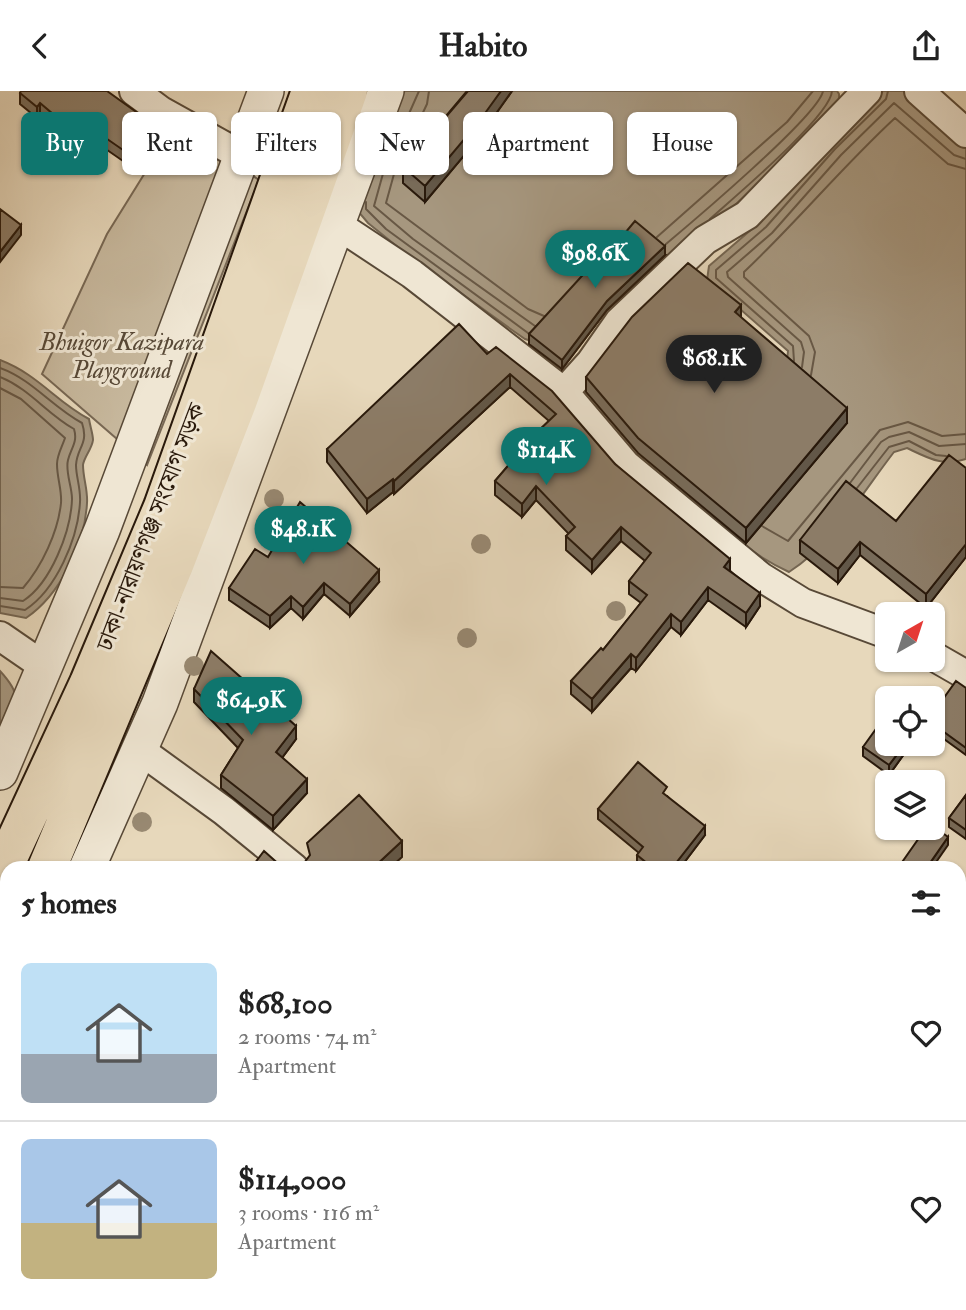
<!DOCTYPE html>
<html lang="en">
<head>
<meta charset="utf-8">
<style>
	:root { --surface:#fff; --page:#f6f6f6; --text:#222; --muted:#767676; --line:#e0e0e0; --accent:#0f766e }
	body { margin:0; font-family:"IM FELL Double Pica","Noto Serif Bengali",serif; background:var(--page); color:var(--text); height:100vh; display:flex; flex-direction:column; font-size:26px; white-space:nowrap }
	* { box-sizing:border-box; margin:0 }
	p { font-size:23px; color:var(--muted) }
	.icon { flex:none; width:38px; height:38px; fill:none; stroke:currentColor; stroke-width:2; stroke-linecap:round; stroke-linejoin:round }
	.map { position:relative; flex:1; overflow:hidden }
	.side { position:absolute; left:0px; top:770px; width:966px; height:450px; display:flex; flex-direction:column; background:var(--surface); border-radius:21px 21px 0 0; box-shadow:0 2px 5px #0004 }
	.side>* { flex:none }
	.top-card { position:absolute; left:21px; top:21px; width:924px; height:63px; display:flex; gap:14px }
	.needle { width:46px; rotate:39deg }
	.tools { position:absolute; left:875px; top:511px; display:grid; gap:14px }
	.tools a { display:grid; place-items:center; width:70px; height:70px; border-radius:10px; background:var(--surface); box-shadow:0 2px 5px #0004; font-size:35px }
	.price { position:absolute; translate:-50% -60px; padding:0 16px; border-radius:24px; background:var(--accent); color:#fff; font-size:23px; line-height:46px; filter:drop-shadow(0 2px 4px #0008) }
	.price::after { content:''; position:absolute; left:50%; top:42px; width:21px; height:16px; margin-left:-10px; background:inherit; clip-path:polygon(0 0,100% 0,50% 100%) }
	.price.active { background:#222; color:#fff }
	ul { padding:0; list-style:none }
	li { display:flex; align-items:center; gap:21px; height:175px; padding:0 21px }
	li+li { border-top:2px solid var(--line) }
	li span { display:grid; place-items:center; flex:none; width:196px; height:140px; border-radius:10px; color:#555 }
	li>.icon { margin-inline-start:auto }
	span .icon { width:84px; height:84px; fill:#fffc; stroke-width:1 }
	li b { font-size:30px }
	h2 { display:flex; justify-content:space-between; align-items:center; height:84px; padding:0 21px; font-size:30px }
	.chip { padding:0 24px; border-radius:10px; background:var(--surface); box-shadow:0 2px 5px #0004; font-size:24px; line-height:63px }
	.chip.active { background:var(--accent); color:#fff }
	header { display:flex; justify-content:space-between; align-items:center; height:91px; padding:0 21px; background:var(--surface); font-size:32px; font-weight:700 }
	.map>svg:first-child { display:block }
	.green { fill:#c7b89d; stroke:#786854; stroke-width:2 }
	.water { fill:#a6977f; stroke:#746551; stroke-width:2 }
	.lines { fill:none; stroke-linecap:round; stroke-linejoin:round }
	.shore { stroke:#685845; stroke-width:2 }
	.minor-casing { stroke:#584937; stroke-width:32 }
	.tertiary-casing { stroke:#584937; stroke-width:38 }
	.primary-casing { stroke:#29190b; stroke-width:42 }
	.minor { stroke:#efe6d3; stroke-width:28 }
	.tertiary { stroke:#efe6d3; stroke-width:35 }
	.primary { stroke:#e7d8bb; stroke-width:38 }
	.tree { fill:#988972 }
	.wall { fill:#786b59; stroke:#29190b; stroke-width:2 }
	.shaded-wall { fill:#625748; stroke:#29190b; stroke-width:2 }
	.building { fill:#8c7c67; stroke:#29190b; stroke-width:2 }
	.labels { text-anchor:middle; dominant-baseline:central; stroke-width:6; stroke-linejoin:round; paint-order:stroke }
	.park-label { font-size:24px; font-style:italic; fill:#584937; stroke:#efe6d3 }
	.street-label { font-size:24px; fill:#29190b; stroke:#efe6d3 }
</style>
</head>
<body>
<header><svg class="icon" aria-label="back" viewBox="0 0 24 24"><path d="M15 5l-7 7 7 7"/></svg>Habito<svg class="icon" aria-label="share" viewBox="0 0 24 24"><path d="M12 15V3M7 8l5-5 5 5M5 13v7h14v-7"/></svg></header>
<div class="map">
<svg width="966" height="1219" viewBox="0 0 966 1219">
	<rect width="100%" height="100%" fill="#e7d8bb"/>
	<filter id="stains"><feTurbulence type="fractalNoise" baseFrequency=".00286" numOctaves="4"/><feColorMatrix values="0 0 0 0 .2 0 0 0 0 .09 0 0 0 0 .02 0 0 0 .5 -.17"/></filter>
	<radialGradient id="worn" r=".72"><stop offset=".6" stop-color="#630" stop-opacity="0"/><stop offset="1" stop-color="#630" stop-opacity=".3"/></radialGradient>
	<path class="green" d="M176,32L259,89L147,374L42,283L107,143Z"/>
	<path class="water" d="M405,0H837L839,3V10L776,76L706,141L599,224L542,253L525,248L512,239L404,161L368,132L357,119L398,9Z
		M883,0H907L966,54V368C943,376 928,367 907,357L894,361C863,401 832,454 789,481C752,464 719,437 697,403L786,279L788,260L707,189L709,175L760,131L795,91Z
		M0,269C39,284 55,310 89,328C90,335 93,343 93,349C92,358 84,366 83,374C83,387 88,399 87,412C85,453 60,504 26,527L0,522Z
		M0,580C26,608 16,614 0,645Z"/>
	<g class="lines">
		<path class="shore" d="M419,0L384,79L374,115L413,148L535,235
			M429,0L427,13L394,83L386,112L528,218L544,225
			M366,111V118L386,138L528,242
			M710,128C732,108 831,25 832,0
			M657,146L787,31L813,0
			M666,153C691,132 819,24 823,0
			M794,270L793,255L716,187V179L766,136L835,58L886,8L888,0
			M802,276L804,261L801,251L728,186L727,181L772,142L841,64L894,12L954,64L966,68
			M0,277C33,289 52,316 82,332C89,353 77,356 76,374C76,386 81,398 80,411C78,448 56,499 25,519L0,515
			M811,284L815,261L809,245L744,186V181C796,132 842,76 895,27L948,73L966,78
			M0,286C30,298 47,323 74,338C78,351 71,357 68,369C65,381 72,395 72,408C71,440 51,492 23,510L0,507
			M0,297L21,308L65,347C62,356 57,364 57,373C57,387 62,399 61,412C58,441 42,475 23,497L0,496
			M850,392L881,351L889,346L909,341L939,355L966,353
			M857,397L889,356L909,350L936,364L946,365
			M762,435L788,450L880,339L908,331L942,345L966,343"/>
		<g class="minor-casing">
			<path id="minor" d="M134,0L161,20L242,65
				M919,0L966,42
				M338,134L412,183L564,301L626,374L761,486L803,512L887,543
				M564,301L591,271L619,231L705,149L747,124L867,0
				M0,545L45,576
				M933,565L966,584
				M140,659L224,720L294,777
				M320,1213L326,1219
				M738,1213L744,1219"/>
		</g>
		<g class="tertiary-casing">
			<path id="tertiary" d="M0,681L102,439L266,0
				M87,777L160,612L386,0
				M0,966L7,951"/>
		</g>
		<g class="primary-casing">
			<path id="primary" d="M47,777L174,474L238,309L348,0
				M0,784L89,592L163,416L311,0
				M0,885L7,870"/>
		</g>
		<use href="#minor" class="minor"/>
		<use href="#tertiary" class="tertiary"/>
		<use href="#primary" class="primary"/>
	</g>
	<g class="tree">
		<circle cx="274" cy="408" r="10"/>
		<circle cx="481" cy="453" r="10"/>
		<circle cx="616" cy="520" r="10"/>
		<circle cx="467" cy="547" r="10"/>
		<circle cx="194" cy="575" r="10"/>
		<circle cx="142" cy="731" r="10"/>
	</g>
	<path class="wall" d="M467,0H512L478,48L425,111L403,92V76Z
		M20,2L146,39L123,70L74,36L66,45L40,22L37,27L20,13Z
		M665,164L607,219L562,278L529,253V243L605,166Z
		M741,227L847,332L746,452L638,362L586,301V286Z
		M487,263L615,373L730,480L760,515L746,536L708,509L681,544L671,536L636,580L631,577L592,621L571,603V590L603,559L641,512L629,503V490L645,470L621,450L592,482L566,459V445L569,443L536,409L522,426L495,404V390L510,373V367L549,330L510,296L394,403L393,401L367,422L327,371V358Z
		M966,377V466L926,517L860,464L838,492L800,462V449L896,430Z
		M268,466L379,491L350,525L324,503L303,528L291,517L270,537L229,509V497Z
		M966,597V664L933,640V622Z
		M194,598L296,648L282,667L307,702L273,739L221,697V684L238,657L194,611Z
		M907,653V659L889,684L863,665V656Z
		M966,704V748L949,736V727Z
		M667,705L705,744L680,777H641L637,773V764L639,762L598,728V718Z
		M959,798L966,803V844L959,839Z
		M7,1078V1119L0,1113V1084Z
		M959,1152L966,1156V1207L959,1201Z
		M367,1213H596L590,1219H366Z
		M838,1213H901L896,1219H833Z"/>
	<path class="shaded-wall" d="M501,0H512L478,48L425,111V95Z
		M40,12V22L37,27V16Z
		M74,25V36L66,45V34Z
		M146,28V39L123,70V59Z
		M21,134V144L0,171V161Z
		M665,155V164L607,219L562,278V269L607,210Z
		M741,214V229L735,221Z
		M510,283V296L394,403V390Z
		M847,317V332L746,452V437Z
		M393,388V401L367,422V408Z
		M536,395V409L522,426V413Z
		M621,436V450L592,482V469Z
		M860,451V464L838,492V478Z
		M966,453V466L926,517V503Z
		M730,468V482L724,476Z
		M379,479V491L350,525V513Z
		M324,492V503L303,528V516Z
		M708,496V509L681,544V531Z
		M760,502V515L746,536V522Z
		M291,505V517L270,537V525Z
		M671,523V536L636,580V567Z
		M631,563V577L592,621V608Z
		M296,635V648L276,675V661Z
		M905,653H907V659L889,684V674Z
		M307,688V702L273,739V725Z
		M705,735V744L680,777H672Z
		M948,746V754L932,777H928V775Z
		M402,750V766L390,777H373Z
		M421,1213H429V1219H415Z
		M582,1213H596L590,1219H577Z
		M893,1213H901L896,1219H887Z"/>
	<path class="building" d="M21,0H107L146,28L123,59L74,25L66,34L40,12L37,16L20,2Z
		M468,0H501L478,32L425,95L403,76Z
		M0,118L21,134L0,161Z
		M635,130L665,155L607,210L562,269L529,243L601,164L605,166Z
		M688,172L741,214L735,221L847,317L746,437L638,347L586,286L632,226Z
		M459,233L487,263L496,256L552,300L615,373L730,468L724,476L760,502L746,522L708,496L681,531L671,523L636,567L631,563L592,608L571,590L601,557L603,559L647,504L629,490L651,462L621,436L592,469L566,445L575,436L536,395L522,413L495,390L512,370L510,367L556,323L510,283L394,390L393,388L367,408L327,358Z
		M949,364L966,377V453L926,503L860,451L838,478L800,449L846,390L896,430Z
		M300,411L379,479L350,513L324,492L303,516L291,505L270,525L229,497L255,458L268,466Z
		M211,560L296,635L276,661L307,688L273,725L221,684L243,649L194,598Z
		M956,590L966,597V657L933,633V622Z
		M881,631L887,636V653H905L889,674L863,656Z
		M638,671L667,696L663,702L705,735L672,777H653L637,764L643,756L598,718Z
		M359,704L402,750L373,777H251L264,760L282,776H301L310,764L307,752Z
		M966,704V739L949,727Z
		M933,735L948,746L928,775L930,777H898L926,737H933Z
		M959,798L966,803V835L959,830Z
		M7,1078V1103L0,1097V1084Z
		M960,1151L966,1156V1198L959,1192V1152Z
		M0,1182L7,1186V1213H46L52,1217L51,1219H0Z
		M109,1213H303L304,1214L305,1213H315L325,1219H104Z
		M367,1213H421L415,1219H371L366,1214Z
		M439,1213H582L577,1219H446Z
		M695,1213H729L732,1217L736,1219H690Z
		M838,1213H893L887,1219H874L867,1213L862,1219H833Z"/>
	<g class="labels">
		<g class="park-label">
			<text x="122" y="251">Bhuigor Kazipara<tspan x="122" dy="28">Playground</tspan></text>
		</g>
		<g class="street-label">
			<text transform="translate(151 436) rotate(-69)">ঢাকা-নারায়ণগঞ্জ সংযোগ সড়ক</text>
		</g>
	</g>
	<rect width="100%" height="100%" filter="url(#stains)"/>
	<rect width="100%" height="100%" fill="url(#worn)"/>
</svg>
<div class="tools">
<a><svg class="needle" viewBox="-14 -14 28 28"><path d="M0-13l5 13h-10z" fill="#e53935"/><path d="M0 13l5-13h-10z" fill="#767676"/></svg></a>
<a><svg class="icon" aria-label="locate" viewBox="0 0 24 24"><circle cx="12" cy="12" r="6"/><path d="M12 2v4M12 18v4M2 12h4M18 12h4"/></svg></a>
<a><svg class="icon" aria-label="layers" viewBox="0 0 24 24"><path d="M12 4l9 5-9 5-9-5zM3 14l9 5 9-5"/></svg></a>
</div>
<b class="price" style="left:595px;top:199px">$98.6K</b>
<b class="price active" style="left:714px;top:304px">$68.1K</b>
<b class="price" style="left:546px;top:396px">$114K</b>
<b class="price" style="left:303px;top:475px">$48.1K</b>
<b class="price" style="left:251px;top:646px">$64.9K</b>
<div class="top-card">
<a class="chip active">Buy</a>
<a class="chip">Rent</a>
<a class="chip">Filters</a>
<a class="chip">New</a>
<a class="chip">Apartment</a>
<a class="chip">House</a>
</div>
<section class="side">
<h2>5 homes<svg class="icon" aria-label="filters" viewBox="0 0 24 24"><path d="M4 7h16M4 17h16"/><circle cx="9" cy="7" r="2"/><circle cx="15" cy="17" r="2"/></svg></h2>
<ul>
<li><span style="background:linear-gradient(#bfe0f5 65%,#9aa5b1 0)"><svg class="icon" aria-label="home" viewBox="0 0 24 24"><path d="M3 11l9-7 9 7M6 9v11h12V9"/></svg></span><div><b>$68,100</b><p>2 rooms · 74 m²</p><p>Apartment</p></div><svg class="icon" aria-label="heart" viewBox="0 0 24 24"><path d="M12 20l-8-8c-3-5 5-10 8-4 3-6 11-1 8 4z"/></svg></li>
<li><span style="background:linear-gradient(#a9c7e8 60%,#c2b280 0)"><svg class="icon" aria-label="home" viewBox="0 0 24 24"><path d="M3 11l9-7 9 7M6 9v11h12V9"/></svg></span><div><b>$114,000</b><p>3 rooms · 116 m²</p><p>Apartment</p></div><svg class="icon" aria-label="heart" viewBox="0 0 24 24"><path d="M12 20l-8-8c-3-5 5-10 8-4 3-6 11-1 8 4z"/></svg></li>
</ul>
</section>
</div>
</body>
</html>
